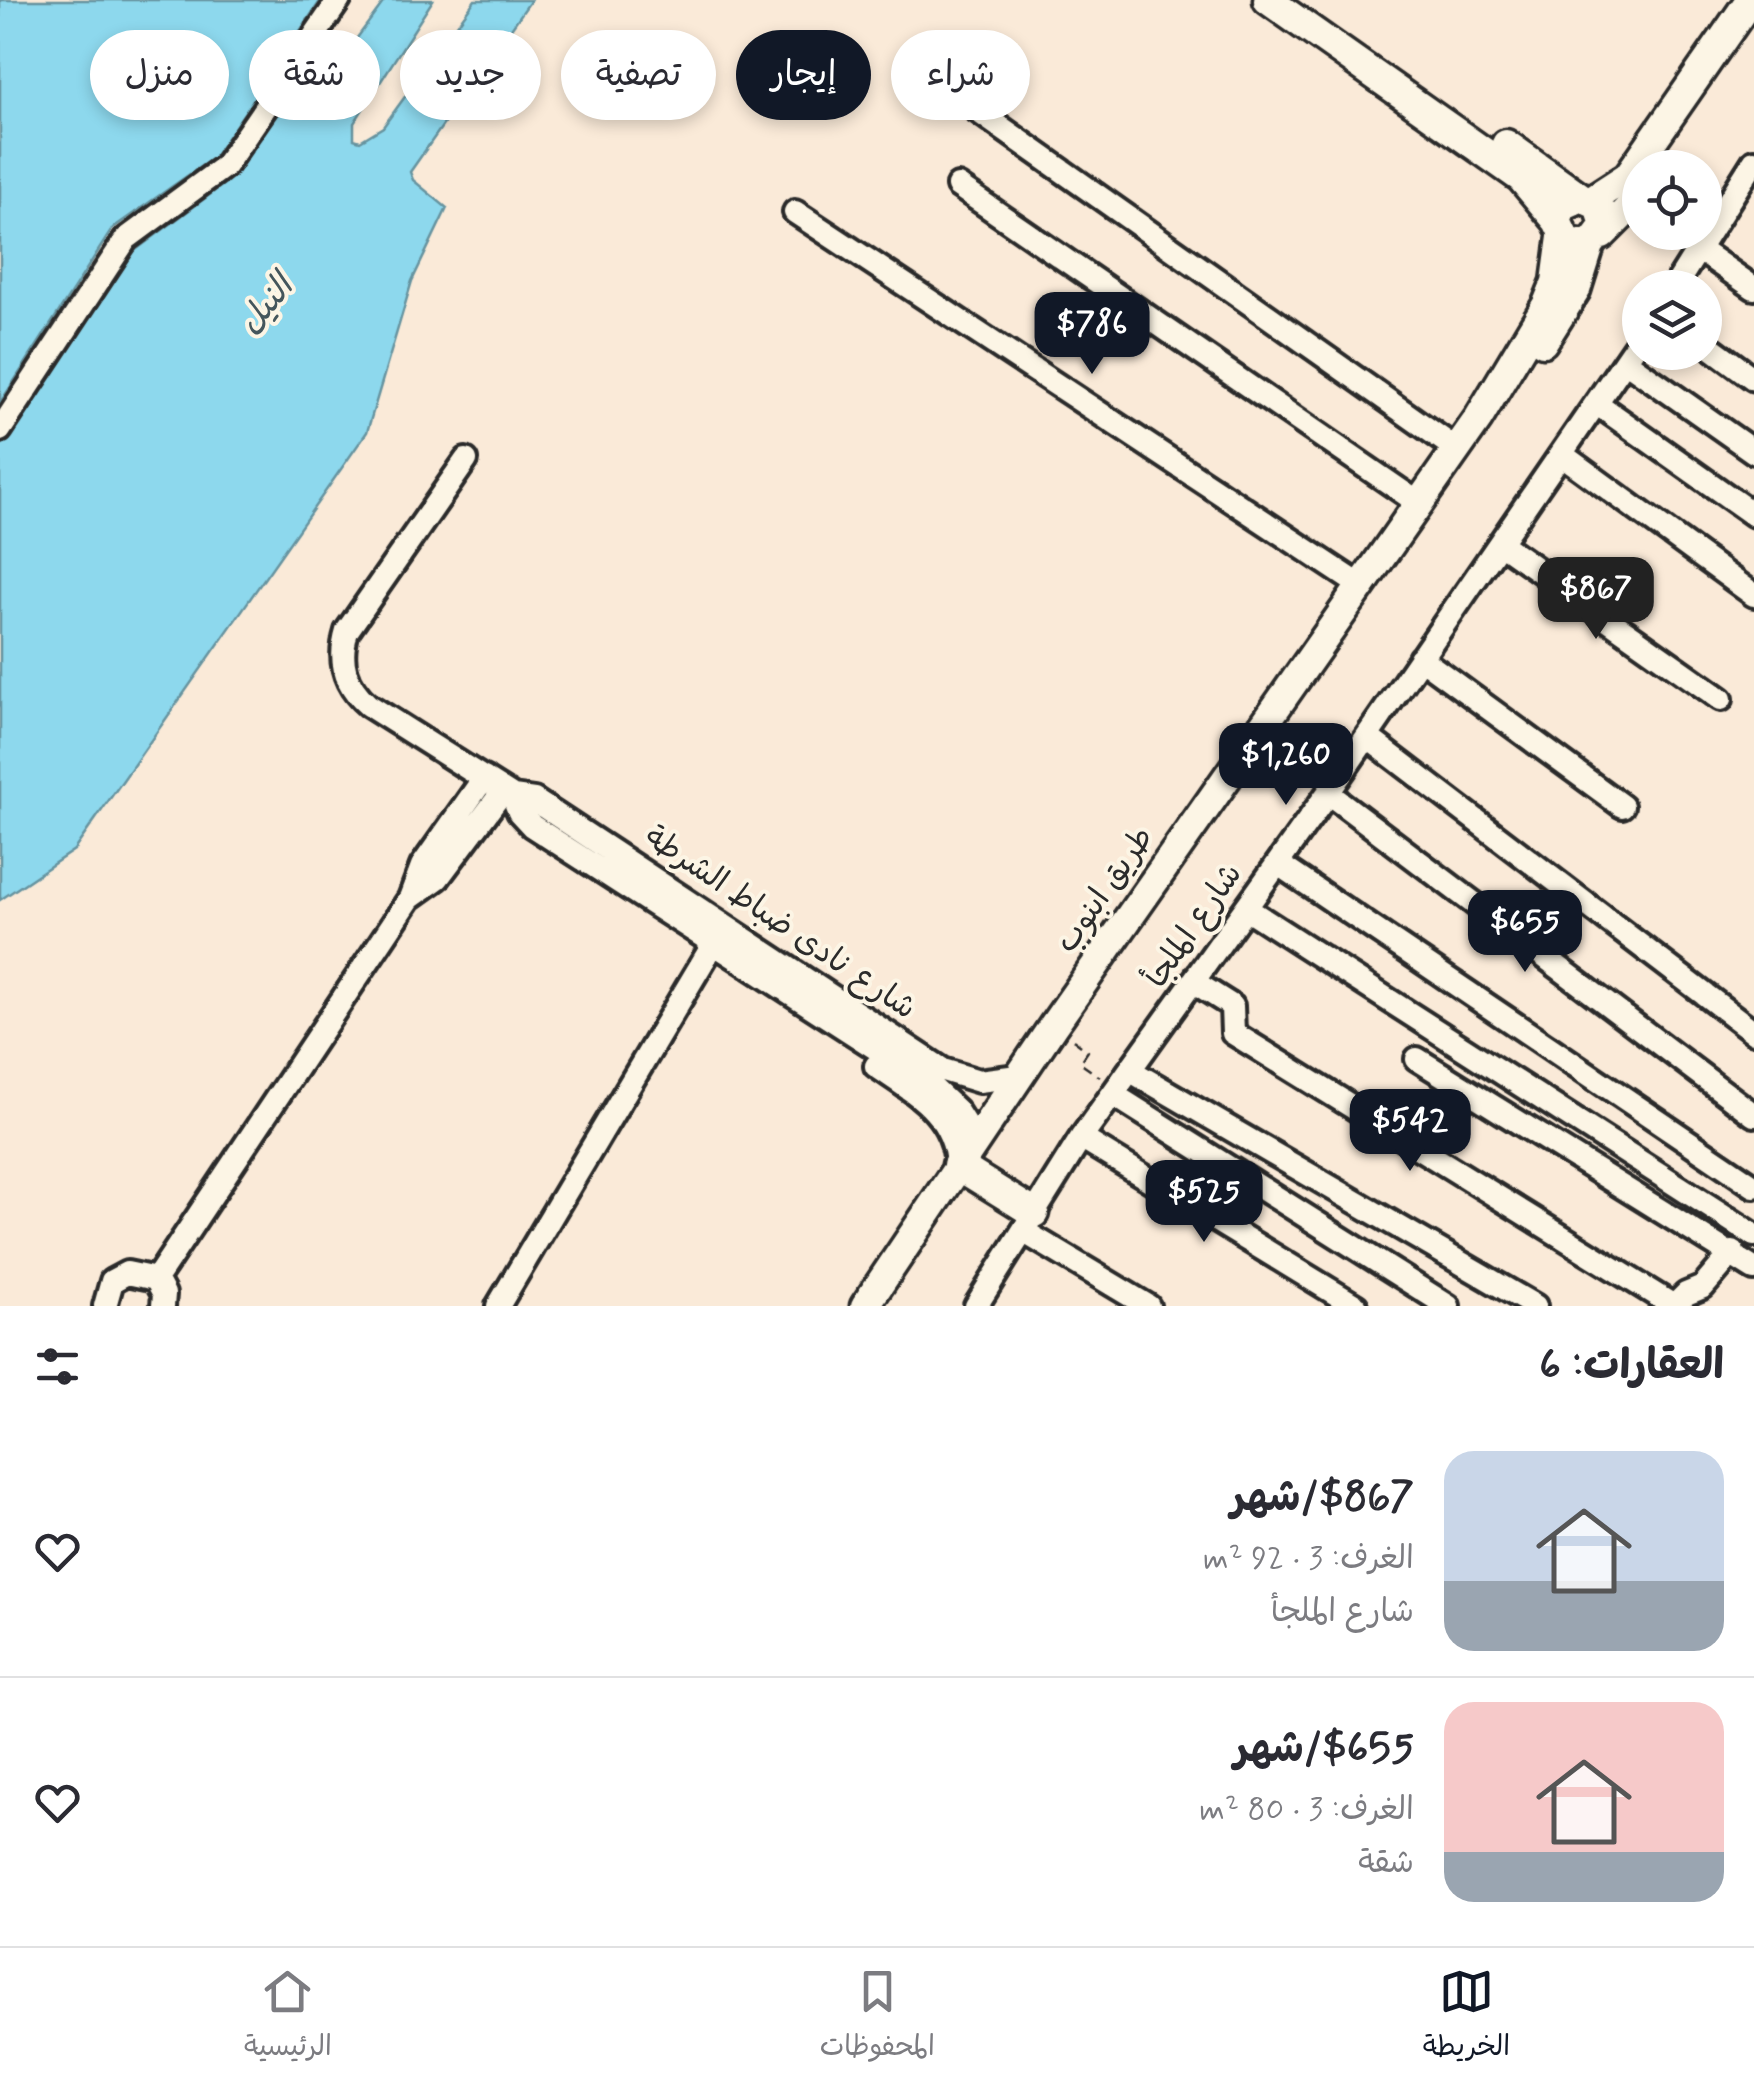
<!DOCTYPE html>
<html lang="ar">
<head>
<meta charset="utf-8">
<style>
	:root { --surface:#fff; --page:#f7f7f7; --text:#2b2b33; --muted:#7c7c81; --line:#e1e1e2; --accent:#111827 }
	body { margin:0; font-family:Mynerve,"Playpen Sans Arabic",sans-serif; background:var(--page); color:var(--text); direction:rtl; height:100vh; display:flex; flex-direction:column; font-size:38px; white-space:nowrap }
	* { box-sizing:border-box; margin:0 }
	p { font-size:32px; color:var(--muted) }
	.icon { flex:none; width:55px; height:55px; fill:none; stroke:currentColor; stroke-width:2; stroke-linecap:round; stroke-linejoin:round }
	.map { position:relative; height:1306px; overflow:hidden; direction:ltr }
	.side { display:flex; flex-direction:column; background:var(--surface); flex:1 }
	.side>* { flex:none }
	.top-card { position:absolute; left:30px; top:30px; width:1000px; height:90px; direction:rtl; display:flex; gap:20px }
	.buttons { position:absolute; left:1622px; top:150px; display:grid; gap:20px }
	.buttons a { display:grid; place-items:center; width:100px; height:100px; border-radius:50%; background:var(--surface); box-shadow:0 5px 15px #0003; font-size:50px }
	.price { position:absolute; translate:-50% -85px; padding:0 22px; border-radius:20px; background:var(--accent); color:#fff; font-size:32px; line-height:65px; filter:drop-shadow(0 2px 5px #0008) }
	.price::after { content:''; position:absolute; left:50%; top:60px; width:30px; height:22px; margin-left:-15px; background:inherit; clip-path:polygon(0 0,100% 0,50% 100%) }
	.price.current { background:#222; color:#fff }
	ul { padding:0; list-style:none }
	li { display:flex; align-items:center; gap:30px; height:250px; padding:0 30px }
	li+li { border-top:2px solid var(--line) }
	li span { display:grid; place-items:center; flex:none; width:280px; height:200px; border-radius:30px; color:#555 }
	li>.icon { margin-inline-start:auto }
	span .icon { width:120px; height:120px; fill:#fffc; stroke-width:1 }
	li b { font-size:42px }
	h2 { display:flex; justify-content:space-between; align-items:center; height:120px; padding:0 30px; font-size:42px }
	.tag { padding:0 35px; border-radius:45px; background:var(--surface); box-shadow:0 5px 15px #0003; font-size:35px; line-height:90px }
	.tag.current { background:var(--accent); color:#fff }
	.dock { display:flex; justify-content:space-around; align-items:center; height:140px; border-top:2px solid var(--line); background:var(--surface); font-size:28px; color:var(--muted) }
	.dock a { display:grid; justify-items:center; gap:5px }
	.dock .current { color:var(--accent) }
	.map>svg:first-child { display:block }
	.water { fill:#8dd8ed; stroke:#66939f; stroke-width:2.5 }
	.lines { fill:none; stroke-linecap:round; stroke-linejoin:round }
	.minor-casing { stroke:#2b2b2b; stroke-width:30 }
	.major-casing { stroke:#2b2b2b; stroke-width:35 }
	.path { stroke:#2b2b2b; stroke-width:2.5; stroke-dasharray:10 8; stroke-linecap:butt }
	.minor { stroke:#fcf5e5; stroke-width:22 }
	.major { stroke:#fcf5e5; stroke-width:28 }
	.labels { text-anchor:middle; dominant-baseline:central; stroke-width:8; stroke-linejoin:round; paint-order:stroke }
	.street-label { font-size:32px; fill:#2b2b2b; stroke:#fcf5e5 }
	.water-label { font-size:35px; font-style:italic; fill:#44565c; stroke:#fcf5e5 }
</style>
</head>
<body>
<div class="map">
<svg width="1754" height="1306" viewBox="0 0 1754 1306">
	<rect width="100%" height="100%" fill="#faead8"/>
	<filter id="ink" filterUnits="userSpaceOnUse"><feTurbulence type="fractalNoise" baseFrequency=".01" numOctaves="2"/><feDisplacementMap in="SourceGraphic" scale="20" xChannelSelector="R" yChannelSelector="G"/><feConvolveMatrix kernelMatrix="1 2 1 2 8 2 1 2 1" color-interpolation-filters="sRGB"/></filter>
	<g filter="url(#ink)">
		<path class="water" d="M0,0H321L214,157L113,228L0,403Z
			M385,0H433L354,123V139L360,141L383,127L475,0H531L410,172L413,180L447,208L412,281L367,432L74,850L0,900V447L129,255L228,181L286,97L309,103Z"/>
		<g class="lines">
			<g class="minor-casing">
				<path id="minor" d="M972,107L1456,449
					M958,186L1417,502
					M795,212L1361,586
					M1674,232L1754,288
					M1674,288L1754,161
					M1705,343L1754,379
					M1625,361L1754,452
					M1596,403L1754,515
					M0,430L126,239L225,166L339,0
					M1561,454L1754,595
					M466,460L347,631C338,661 345,685 368,705L513,797
					M1500,543L1721,699
					M1420,658L1622,806
					M1367,737L1754,1032
					M1328,793L1754,1115
					M1278,864L1754,1186
					M410,898L438,878L503,791
					M1247,909L1754,1235
					M1194,982L1232,1006L1233,1033L1674,1306
					M1417,1059L1754,1269
					M876,1066C915,1093 954,1113 957,1165
					M1131,1071L1535,1306
					M1114,1095L1448,1306
					M1081,1138L1356,1306
					M975,1140L956,1110L922,1078L532,826L519,812L513,797L534,800L943,1070L979,1081L1018,1076
					M1023,1231L1148,1306
					M156,1279L410,898L422,866L484,778
					M105,1306L112,1281L127,1273L156,1279L164,1294L163,1306
					M498,1306L714,943
					M976,1306L1081,1138L1328,793L1640,339
					M1674,1306L1686,1294L1703,1287L1733,1252"/>
			</g>
			<g class="major-casing">
				<path id="major" d="M1268,0L1521,178L1557,221L1567,242L1590,245L1605,225L1599,206L1582,198L1562,207L1557,221
					M1506,144L1582,198
					M1591,200L1628,176L1750,0
					M1602,235L1640,197
					M1543,342L1576,290L1590,245
					M957,1165L1034,1213
					M865,1306L1053,1026L1478,419L1547,304L1556,282L1562,237"/>
			</g>
			<path class="path" d="M1073,1040L1088,1051L1080,1063L1100,1077"/>
			<use href="#minor" class="minor"/>
			<use href="#major" class="major"/>
		</g>
	</g>
	<g class="labels">
		<g class="street-label">
			<text transform="translate(1105 890) rotate(-55)">طريق ابنوب</text>
			<text transform="translate(780 923) rotate(34)">شارع نادى ضباط الشرطة</text>
			<text transform="translate(1194 926) rotate(-55)">شارع الملجأ</text>
		</g>
		<g class="water-label">
			<text transform="translate(266 305) rotate(-50)">النيل</text>
		</g>
	</g>
</svg>
<div class="buttons">
<a><svg class="icon" aria-label="locate" viewBox="0 0 24 24"><circle cx="12" cy="12" r="6"/><path d="M12 2v4M12 18v4M2 12h4M18 12h4"/></svg></a>
<a><svg class="icon" aria-label="layers" viewBox="0 0 24 24"><path d="M12 4l9 5-9 5-9-5zM3 14l9 5 9-5"/></svg></a>
</div>
<b class="price" style="left:1092px;top:377px">$786</b>
<b class="price current" style="left:1596px;top:642px">$867</b>
<b class="price" style="left:1286px;top:808px">$1,260</b>
<b class="price" style="left:1525px;top:975px">$655</b>
<b class="price" style="left:1410px;top:1174px">$542</b>
<b class="price" style="left:1204px;top:1245px">$525</b>
<div class="top-card">
<a class="tag">شراء</a>
<a class="tag current">إيجار</a>
<a class="tag">تصفية</a>
<a class="tag">جديد</a>
<a class="tag">شقة</a>
<a class="tag">منزل</a>
</div>
</div>
<section class="side">
<h2>العقارات: 6<svg class="icon" aria-label="filters" viewBox="0 0 24 24"><path d="M4 7h16M4 17h16"/><circle cx="9" cy="7" r="2"/><circle cx="15" cy="17" r="2"/></svg></h2>
<ul>
<li><span style="background:linear-gradient(#c9d6e8 65%,#9aa5b1 0)"><svg class="icon" aria-label="home" viewBox="0 0 24 24"><path d="M3 11l9-7 9 7M6 9v11h12V9"/></svg></span><div><b>$867/شهر</b><p>الغرف: 3 · 92 m²</p><p>شارع الملجأ</p></div><svg class="icon" aria-label="heart" viewBox="0 0 24 24"><path d="M12 20l-8-8c-3-5 5-10 8-4 3-6 11-1 8 4z"/></svg></li>
<li><span style="background:linear-gradient(#f6c9c9 75%,#9aa5b1 0)"><svg class="icon" aria-label="home" viewBox="0 0 24 24"><path d="M3 11l9-7 9 7M6 9v11h12V9"/></svg></span><div><b>$655/شهر</b><p>الغرف: 3 · 80 m²</p><p>شقة</p></div><svg class="icon" aria-label="heart" viewBox="0 0 24 24"><path d="M12 20l-8-8c-3-5 5-10 8-4 3-6 11-1 8 4z"/></svg></li>
</ul>
</section>
<nav class="dock">
<a class="current"><svg class="icon" aria-label="map" viewBox="0 0 24 24"><path d="M3 6l6-2 6 2 6-2v14l-6 2-6-2-6 2zM9 4v14M15 6v14"/></svg>الخريطة</a>
<a><svg class="icon" aria-label="saved" viewBox="0 0 24 24"><path d="M7 4h10v16l-5-4-5 4z"/></svg>المحفوظات</a>
<a><svg class="icon" aria-label="home" viewBox="0 0 24 24"><path d="M3 11l9-7 9 7M6 9v11h12V9"/></svg>الرئيسية</a>
</nav>
</body>
</html>
